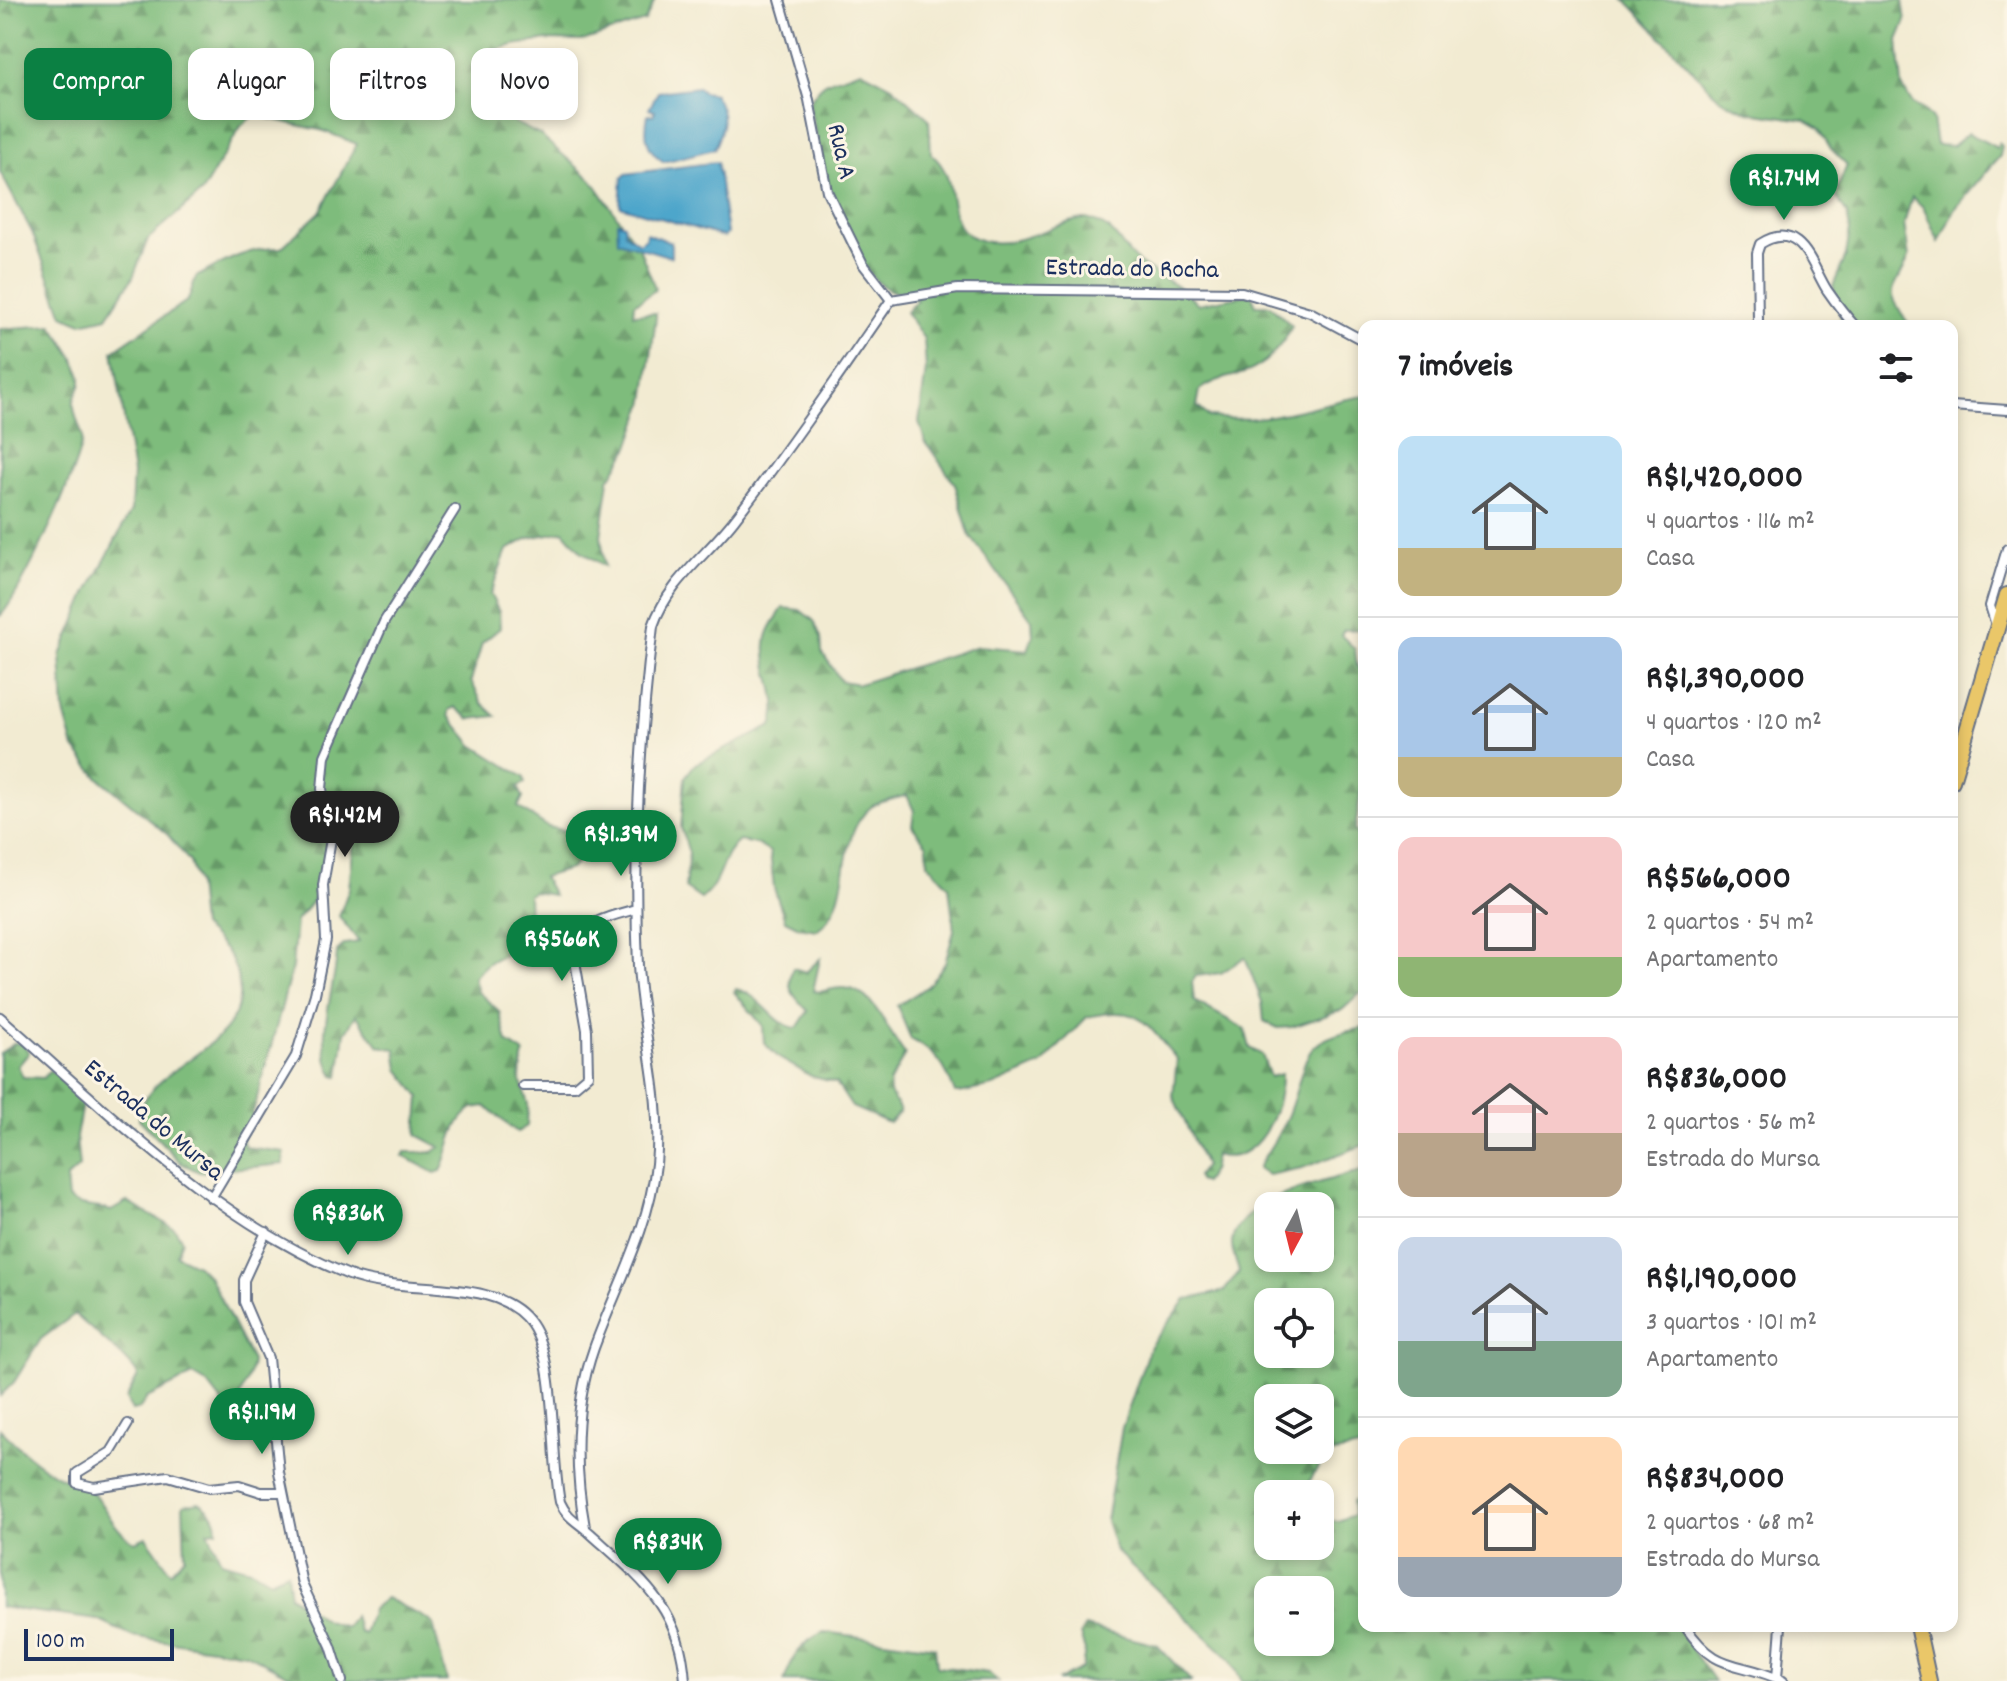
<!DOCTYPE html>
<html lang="pt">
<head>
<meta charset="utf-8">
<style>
	:root { --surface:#fff; --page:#f6f6f6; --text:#202124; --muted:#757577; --line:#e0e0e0; --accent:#0b8043 }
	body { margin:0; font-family:Dekko,sans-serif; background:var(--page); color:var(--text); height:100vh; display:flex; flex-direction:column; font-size:30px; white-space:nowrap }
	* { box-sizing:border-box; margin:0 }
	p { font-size:26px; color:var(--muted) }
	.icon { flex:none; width:44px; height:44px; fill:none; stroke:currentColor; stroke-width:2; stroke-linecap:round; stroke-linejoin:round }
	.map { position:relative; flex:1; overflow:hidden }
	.details { position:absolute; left:1358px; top:320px; width:600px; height:1312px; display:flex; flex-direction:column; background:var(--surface); border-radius:16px; box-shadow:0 4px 12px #0003 }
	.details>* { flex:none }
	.hud { position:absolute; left:24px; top:48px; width:760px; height:72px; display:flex; gap:16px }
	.needle { width:52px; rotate:187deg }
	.tools { position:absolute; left:1254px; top:1192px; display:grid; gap:16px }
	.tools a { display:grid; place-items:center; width:80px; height:80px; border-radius:16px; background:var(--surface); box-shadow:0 4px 12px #0003; font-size:40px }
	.scale { position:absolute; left:24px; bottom:20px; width:150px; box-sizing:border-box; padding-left:8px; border:4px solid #1b2f5e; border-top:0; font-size:22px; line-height:28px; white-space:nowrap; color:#1b2f5e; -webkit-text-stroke:6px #fcf5e5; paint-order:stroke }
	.price { position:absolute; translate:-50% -68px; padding:0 18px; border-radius:28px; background:var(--accent); color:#fff; font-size:26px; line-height:52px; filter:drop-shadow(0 2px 4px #0008) }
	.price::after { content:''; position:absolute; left:50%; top:48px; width:24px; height:18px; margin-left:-12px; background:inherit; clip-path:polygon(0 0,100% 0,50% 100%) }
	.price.on { background:#222; color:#fff }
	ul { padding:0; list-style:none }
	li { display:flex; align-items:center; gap:24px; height:200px; padding:0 40px }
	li+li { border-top:2px solid var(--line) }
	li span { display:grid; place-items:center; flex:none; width:224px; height:160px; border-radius:16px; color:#555 }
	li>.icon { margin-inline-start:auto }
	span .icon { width:96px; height:96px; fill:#fffc; stroke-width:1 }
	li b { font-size:34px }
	h2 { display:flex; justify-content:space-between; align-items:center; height:96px; padding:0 40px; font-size:34px }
	.pill { padding:0 28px; border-radius:16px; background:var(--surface); box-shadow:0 4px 12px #0003; font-size:28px; line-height:72px }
	.pill.on { background:var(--accent); color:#fff }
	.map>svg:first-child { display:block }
	.forest { fill:url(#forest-firs); stroke:#4c766c; stroke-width:2; fill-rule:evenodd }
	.water { fill:#4ea6cb; stroke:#346a94; stroke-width:2 }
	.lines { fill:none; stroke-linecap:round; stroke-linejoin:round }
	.minor-casing { stroke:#667187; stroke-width:12 }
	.primary-casing { stroke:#667187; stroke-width:18 }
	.minor { stroke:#fff; stroke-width:8 }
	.primary { stroke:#eac769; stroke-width:14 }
	.labels { text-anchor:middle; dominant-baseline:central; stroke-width:6; stroke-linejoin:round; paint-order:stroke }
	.street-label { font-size:26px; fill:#1b2f5e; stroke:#fcf5e5 }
</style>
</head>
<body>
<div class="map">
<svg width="2007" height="1681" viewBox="0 0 2007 1681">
	<defs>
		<pattern id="forest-firs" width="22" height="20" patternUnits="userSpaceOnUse" patternTransform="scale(2)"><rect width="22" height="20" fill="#7ebc7b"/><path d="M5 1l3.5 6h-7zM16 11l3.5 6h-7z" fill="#669968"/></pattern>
	</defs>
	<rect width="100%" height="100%" fill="#fcf5e5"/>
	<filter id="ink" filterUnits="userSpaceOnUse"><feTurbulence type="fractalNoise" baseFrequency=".0125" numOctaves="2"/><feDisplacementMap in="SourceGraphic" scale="16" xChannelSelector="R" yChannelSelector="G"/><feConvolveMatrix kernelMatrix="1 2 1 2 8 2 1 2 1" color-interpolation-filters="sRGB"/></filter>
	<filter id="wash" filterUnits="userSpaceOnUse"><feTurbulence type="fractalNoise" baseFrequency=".006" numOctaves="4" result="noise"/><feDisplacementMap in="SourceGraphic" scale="32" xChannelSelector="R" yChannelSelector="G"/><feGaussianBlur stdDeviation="1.8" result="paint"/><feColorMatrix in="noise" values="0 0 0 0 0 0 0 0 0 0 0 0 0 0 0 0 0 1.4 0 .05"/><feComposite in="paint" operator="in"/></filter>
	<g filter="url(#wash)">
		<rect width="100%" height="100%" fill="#f2ebd2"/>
		<path class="forest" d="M0,0H655L645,21L582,41L547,40L514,45L498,49L483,60L480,82L484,101L495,113L540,135L592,180L640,250L654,285L655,290L634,304L633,314L656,313V317L645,401L629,447L609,480L601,536L605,566L581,551L564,531L529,538L507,550L490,594L499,612L500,628L482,643L471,681L482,703L496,716L470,719L455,707L449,710V716L473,745L524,777L525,783L518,787L523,797L518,807L548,827L580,833L594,847L570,869L543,877L553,895L533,892L528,895L530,953C509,948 486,960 474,978L478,992L499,1011L507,1042L524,1053L520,1079L528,1104L527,1126L517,1132L485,1106L473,1108C450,1124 452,1148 441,1171L435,1173L403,1156L405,1152H433L440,1147L417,1135L420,1097L399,1069L396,1049L379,1046L356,1015L345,1033L339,1076L334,1075C312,1041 336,990 337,951L345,944L359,942L339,916L349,889L354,840L341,836L329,806L319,802L328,837L320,892L296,921L292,967L279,1017L252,1116L242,1138L245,1147L284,1152V1164L199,1172L181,1163L139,1119C141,1066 247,1051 239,987C236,958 224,946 201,927L197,884L190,862L168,835L98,777L74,748L64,712L61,655L88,592L131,511L133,473L113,351L188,300L196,277C224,262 249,247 281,248L320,212L357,144L324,131L254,115L241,126L202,192L148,239L133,277L107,317L82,323L63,315L32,232L0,172Z
			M1626,0H1903L1906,21L1898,40L1902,86L1913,105L1924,110L1932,119L1936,145L1952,146L1968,133L1997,148L1999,143L2002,146L2000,156L1954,210L1939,242L1923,207L1912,197L1904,224L1909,257C1893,297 1882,285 1910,326H1843L1833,286L1846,256L1850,229L1847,214L1835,195L1847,165L1831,149L1819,128L1805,120L1749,112L1720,99Z
			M861,70L892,86L929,119L931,154C963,180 941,221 972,237C1007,255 1049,224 1083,219C1090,218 1104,226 1110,230C1121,240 1126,253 1138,262C1159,277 1180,285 1198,304L1251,294L1256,305H1270L1292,326C1284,343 1265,366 1247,372C1229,378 1216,378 1200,390L1197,406L1209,417C1268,425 1308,405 1364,396V629L1344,630L1341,635L1355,649L1357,666L1364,675V770L1355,829L1364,851V990L1342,1010L1292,1027L1278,1028L1264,1021L1262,1002L1245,957L1221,973L1196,976L1192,982L1194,1001L1245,1029L1250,1048L1262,1055L1270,1077L1281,1074C1282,1109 1258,1168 1215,1155L1212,1171L1204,1183L1198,1181L1197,1176L1205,1166L1173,1096L1177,1059C1144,1023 1143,1004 1087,1017L1041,1065L993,1086L959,1093H955C945,1065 937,1053 911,1039L897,1006L928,986L945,963L954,931L949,886L928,863L927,845L912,826L914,811L907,795C897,799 879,801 871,807C833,838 857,899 817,930L799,927L785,920L774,888L770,852L756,844L739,841C719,857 723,882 701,899L685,888L689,853L681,828L685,777L695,764L772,726C783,696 763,673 766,643C767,630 776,619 783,608L800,610L814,621L821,637L822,652L841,681L859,684L978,646L1028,650L1033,636L1032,620L969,534L955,484L925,441L919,422L926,369L924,339L906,312L917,300C906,294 893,294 883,286C841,256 819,152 809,103C824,75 835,81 861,70Z
			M52,325C63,342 78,359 81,379C82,388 75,393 74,401C72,415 81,425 82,437C82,463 19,599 0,616V329Z
			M820,959L813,991C823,994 833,987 843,988C875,989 888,1034 905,1054L889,1083L890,1093L900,1111L889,1123L852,1107L836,1083L811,1076L779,1058L764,1043L763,1026L734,992L736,989C763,995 773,1026 797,1028L808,1011C794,996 784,988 793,968L806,972Z
			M1364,1028V1145L1302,1168L1268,1175L1258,1168C1268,1150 1282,1131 1289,1112C1310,1057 1296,1040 1364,1028Z
			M15,1043L23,1044L29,1053L18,1066L23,1077L43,1078L50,1070L79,1092L83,1099L76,1137L79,1167L66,1179L68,1199C81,1209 96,1205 111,1211L127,1202L175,1229L182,1240L176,1255L197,1265L210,1278L252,1361C250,1385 237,1390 235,1419L208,1384L193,1375L147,1398L140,1409L132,1411L126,1399L138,1376C135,1363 88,1328 75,1314L41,1339L14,1382L0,1396V1053Z
			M1364,1170V1447L1326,1455L1309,1482L1312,1494H1268V1546H1320V1517L1321,1520L1338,1521L1353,1515L1352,1501L1364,1500V1626H1675L1714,1681H1242L1229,1658L1116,1551L1106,1521L1122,1428L1150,1346L1186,1300L1224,1291L1239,1272C1237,1263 1231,1251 1232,1242C1238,1198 1328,1181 1364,1170ZM1320,1206V1258H1268V1206ZM1320,1302V1354H1268V1302ZM1320,1398V1450H1268V1398ZM1320,1590V1642H1268V1590Z
			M0,1429C18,1447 37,1465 60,1477C71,1482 86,1483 94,1494C107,1510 115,1532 135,1542L146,1537L171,1572L185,1557L183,1505L199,1502C210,1509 217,1516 217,1530L208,1531L221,1561L253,1570L270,1580L287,1572L290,1596L326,1621L346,1627L354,1616L359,1632L364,1634L372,1609L386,1598L429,1620L433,1624L447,1681H300L246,1653L131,1636L98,1620L0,1607Z
			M1085,1627L1157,1645L1191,1681H1057L1082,1668L1085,1651L1080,1634Z
			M824,1632L935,1647L937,1666L988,1673L998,1681H784C792,1658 801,1642 824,1632Z"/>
		<path class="water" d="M698,87L702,92L714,94C727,116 724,126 714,149L664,162C645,149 644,136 648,114L653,115L655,111L649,109L658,92Z
			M717,162L727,234L724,237L620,206L622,178L626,174Z
			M617,222L624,224L625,233L639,243L645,239L646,233L671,242V257L618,241Z"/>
	</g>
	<g filter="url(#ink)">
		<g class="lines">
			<g class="minor-casing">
				<path id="minor" d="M780,0L809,100L827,191L863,264L891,300
					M891,300L958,289L1242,292L1310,312L1364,341
					M1758,321L1757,253L1760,244C1801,218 1812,267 1827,290C1836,303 1845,315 1855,326
					M1952,406L2007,410
					M1997,628L1990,606L2007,549
					M0,1017C108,1111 215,1221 349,1275C401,1296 497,1274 531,1324C558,1363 550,1453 560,1502C567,1518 578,1522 590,1533C641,1579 681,1608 685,1681
					M523,1086H575L588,1075L587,1030L572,944C588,920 611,916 636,909
					M211,1198L296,1056L315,994L326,940L323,885L331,839L322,789L325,756L384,622L455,509
					M266,1232L244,1280V1302L268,1358L279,1472L302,1584L331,1646L342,1681
					M128,1424L111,1452L77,1473V1483L94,1487L168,1476L209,1488L239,1485L261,1492H283
					M585,1527C574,1467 573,1407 594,1348C616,1287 649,1229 656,1164C663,1096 642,1033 638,966C633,857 640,735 653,626C668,582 706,556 734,520C789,449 840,374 891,300
					M1685,1626C1718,1675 1737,1659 1783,1681
					M1777,1678L1781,1626"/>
			</g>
			<g class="primary-casing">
				<path id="primary" d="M1952,781L2007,595
					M1917,1626L1929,1681"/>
			</g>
			<use href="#minor" class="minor"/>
			<use href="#primary" class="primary"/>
		</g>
	</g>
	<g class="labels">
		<g class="street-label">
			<text transform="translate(840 152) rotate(77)">Rua A</text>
			<text transform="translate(1132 270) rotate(1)">Estrada do Rocha</text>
			<text transform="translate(153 1121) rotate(40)">Estrada do Mursa</text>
		</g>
	</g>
</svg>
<div class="tools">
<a><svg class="needle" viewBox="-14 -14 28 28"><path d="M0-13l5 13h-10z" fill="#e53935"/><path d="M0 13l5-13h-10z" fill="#757577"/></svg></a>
<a><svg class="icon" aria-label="locate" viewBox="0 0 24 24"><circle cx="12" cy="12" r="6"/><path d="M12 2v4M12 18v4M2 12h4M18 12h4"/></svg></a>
<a><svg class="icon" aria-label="layers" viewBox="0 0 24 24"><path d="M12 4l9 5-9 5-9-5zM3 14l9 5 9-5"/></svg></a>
<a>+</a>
<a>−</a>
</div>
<div class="scale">100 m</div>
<b class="price" style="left:1784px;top:222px">R$1.74M</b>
<b class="price on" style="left:345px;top:859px">R$1.42M</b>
<b class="price" style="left:621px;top:878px">R$1.39M</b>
<b class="price" style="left:562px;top:983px">R$566K</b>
<b class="price" style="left:348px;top:1257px">R$836K</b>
<b class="price" style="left:262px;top:1456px">R$1.19M</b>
<b class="price" style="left:668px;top:1586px">R$834K</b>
<div class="hud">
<a class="pill on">Comprar</a>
<a class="pill">Alugar</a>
<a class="pill">Filtros</a>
<a class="pill">Novo</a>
</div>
<section class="details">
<h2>7 imóveis<svg class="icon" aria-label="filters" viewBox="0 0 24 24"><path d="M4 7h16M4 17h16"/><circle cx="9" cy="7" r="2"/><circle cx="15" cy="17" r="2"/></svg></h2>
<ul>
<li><span style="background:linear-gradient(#bfe0f5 70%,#c2b280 0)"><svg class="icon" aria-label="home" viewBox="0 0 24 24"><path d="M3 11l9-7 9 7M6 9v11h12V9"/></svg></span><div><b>R$1,420,000</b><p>4 quartos · 116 m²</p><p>Casa</p></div></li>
<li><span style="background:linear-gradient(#a9c7e8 75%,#c2b280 0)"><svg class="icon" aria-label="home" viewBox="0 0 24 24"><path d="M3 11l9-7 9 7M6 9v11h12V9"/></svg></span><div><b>R$1,390,000</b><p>4 quartos · 120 m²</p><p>Casa</p></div></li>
<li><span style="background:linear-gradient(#f6c9c9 75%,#8fb573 0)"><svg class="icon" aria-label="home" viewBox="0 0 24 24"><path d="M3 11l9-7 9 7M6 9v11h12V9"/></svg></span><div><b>R$566,000</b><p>2 quartos · 54 m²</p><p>Apartamento</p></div></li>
<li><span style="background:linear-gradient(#f6c9c9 60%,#b9a48a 0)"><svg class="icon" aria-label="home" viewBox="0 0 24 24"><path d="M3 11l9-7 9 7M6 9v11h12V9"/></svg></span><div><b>R$836,000</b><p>2 quartos · 56 m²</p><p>Estrada do Mursa</p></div></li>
<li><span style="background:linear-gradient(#c9d6e8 65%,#7fa58c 0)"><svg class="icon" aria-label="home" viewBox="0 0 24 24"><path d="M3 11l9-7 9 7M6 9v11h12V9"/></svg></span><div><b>R$1,190,000</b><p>3 quartos · 101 m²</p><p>Apartamento</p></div></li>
<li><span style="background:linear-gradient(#ffd9b3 75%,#9aa5b1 0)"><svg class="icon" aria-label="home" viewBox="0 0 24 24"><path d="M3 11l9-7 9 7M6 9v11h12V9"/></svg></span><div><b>R$834,000</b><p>2 quartos · 68 m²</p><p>Estrada do Mursa</p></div></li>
</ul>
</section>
</div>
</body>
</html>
